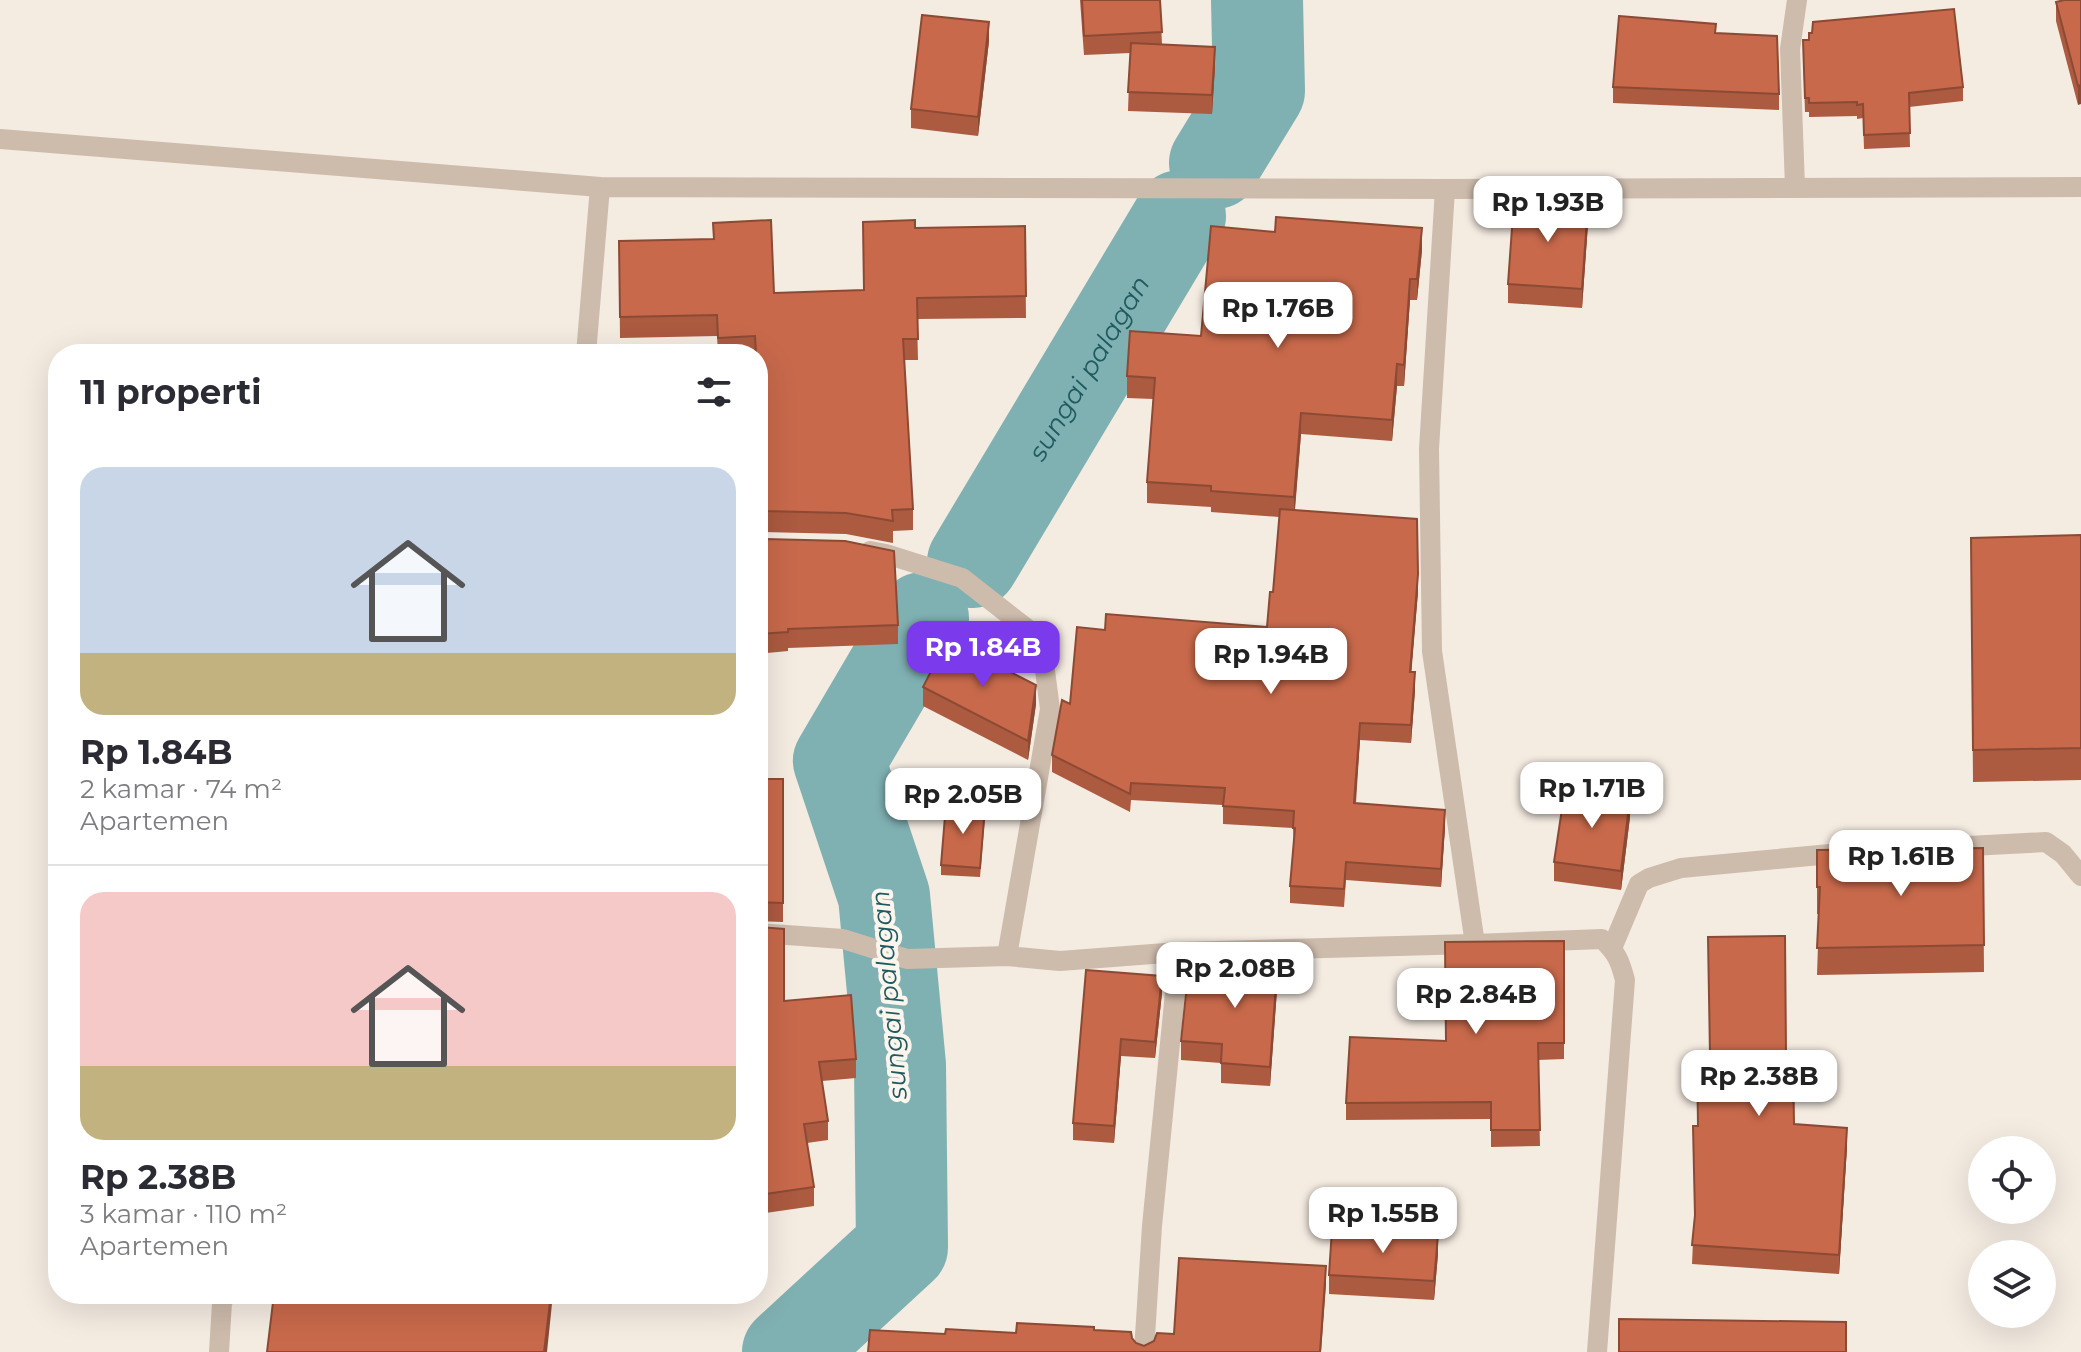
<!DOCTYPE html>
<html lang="id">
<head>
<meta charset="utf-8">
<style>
	:root { --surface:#fff; --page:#f2f2f3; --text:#2b2b33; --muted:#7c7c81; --line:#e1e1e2; --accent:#7c3aed }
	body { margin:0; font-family:Montserrat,sans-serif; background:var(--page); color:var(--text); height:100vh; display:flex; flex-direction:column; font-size:30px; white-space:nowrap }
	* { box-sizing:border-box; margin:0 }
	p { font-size:26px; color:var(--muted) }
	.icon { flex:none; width:44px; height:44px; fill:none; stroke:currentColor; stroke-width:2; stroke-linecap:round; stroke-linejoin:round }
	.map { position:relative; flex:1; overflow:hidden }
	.side { position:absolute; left:48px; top:344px; width:720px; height:960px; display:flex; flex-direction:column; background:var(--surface); border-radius:32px; box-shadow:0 8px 32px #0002 }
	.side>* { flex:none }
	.tools { position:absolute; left:1968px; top:1136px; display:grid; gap:16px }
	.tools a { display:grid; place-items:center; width:88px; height:88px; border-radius:50%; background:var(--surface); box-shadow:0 8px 32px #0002; font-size:40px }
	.price { position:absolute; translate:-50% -68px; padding:0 18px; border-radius:16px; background:#fff; color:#222; font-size:26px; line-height:52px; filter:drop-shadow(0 2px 4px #0008) }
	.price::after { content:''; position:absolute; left:50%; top:48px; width:24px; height:18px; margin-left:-12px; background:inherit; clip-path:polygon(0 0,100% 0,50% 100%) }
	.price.on { background:var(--accent); color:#fff }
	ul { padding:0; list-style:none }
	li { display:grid; align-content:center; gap:16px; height:424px; padding:0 32px }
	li+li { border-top:2px solid var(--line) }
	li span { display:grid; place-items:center; height:248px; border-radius:24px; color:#555 }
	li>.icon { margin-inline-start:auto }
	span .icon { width:144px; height:144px; fill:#fffc; stroke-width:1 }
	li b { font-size:34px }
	h2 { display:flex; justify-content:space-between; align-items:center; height:96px; padding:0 32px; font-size:34px }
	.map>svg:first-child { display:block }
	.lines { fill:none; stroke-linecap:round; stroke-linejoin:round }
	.river { stroke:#7fb0b2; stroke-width:92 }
	.minor { stroke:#cdbbac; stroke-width:20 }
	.wall { fill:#ac5a40 }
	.shaded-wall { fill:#8c4a34 }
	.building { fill:#c8694b; stroke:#8c4a34; stroke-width:2 }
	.labels { text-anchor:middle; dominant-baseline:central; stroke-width:8; stroke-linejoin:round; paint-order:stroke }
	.water-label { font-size:26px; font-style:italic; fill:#1f5a5e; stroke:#fbf5ee }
</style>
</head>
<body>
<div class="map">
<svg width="2081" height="1352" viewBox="0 0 2081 1352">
	<rect width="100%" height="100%" fill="#f4ebe1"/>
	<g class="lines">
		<g class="river">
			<path d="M1215,163L1259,91L1257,0"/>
			<path id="s1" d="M973,562L1180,216"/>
			<path d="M788,1352L902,1247L900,1065L884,896L839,761L923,618"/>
		</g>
		<path class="minor" d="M0,139L600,187L1445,189L2081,187
			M1795,187L1790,49L1797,0
			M1445,189L1429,449L1432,651L1475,944L1602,939C1617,953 1620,961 1625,980L1597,1352
			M586,354L600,187
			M870,551L886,554L962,578L1030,631L1044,663L1050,709L1007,956
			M1893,850L2046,842L2063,854L2081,876
			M758,933L843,939L907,959L1007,956L1060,961L1179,952L1471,944
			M1612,948L1639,884L1649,878L1681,868L1841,853
			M219,1352L222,1303L226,1294
			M1144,1352L1152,1226L1179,952"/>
	</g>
	<path class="wall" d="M1080,0H1160L1162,44L1215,66L1212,114L1128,111L1130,53L1084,55Z
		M2081,0L2078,105L2056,21V2Z
		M1716,33L1779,94V110L1613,103V87Z
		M989,41L978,136L911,128V109Z
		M1803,54L1963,87V101L1909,107L1910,147L1864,149L1863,118L1857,119V116L1809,117V112H1805Z
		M713,223L774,293L864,290L915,228L1025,226L1026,318L917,319L918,360H904L913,509V530L893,531V543L846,534L763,532L758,422V354H718L717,336L620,338L619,241L713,239Z
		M1588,224L1582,308L1508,303V284Z
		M1422,250L1417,300H1410L1404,386H1397L1392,441L1301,434L1295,510L1418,592L1411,672L1415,690L1411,743L1360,740L1356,803L1445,827L1441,887L1346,880L1344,907L1290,903V886L1294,845L1293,828L1223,824V805L1131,800L1130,812L1052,772V755L1070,704L1105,630L1267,627L1273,592L1279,517L1211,512V507L1147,503V482L1153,399L1127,398V376L1201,336Z
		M2081,535V780L1973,782L1971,538Z
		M758,545L898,625V644L788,648V651L758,654Z
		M923,687L1036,704L1028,760L923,706Z
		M758,738L761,779H783V922L758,921Z
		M985,817L980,877L941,875V865Z
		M1630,817L1621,890L1554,881V862Z
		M1983,848L1984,972L1817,975L1819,914H1817V850Z
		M758,927L784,1001L856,1059V1078L822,1081L828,1121V1140L807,1143L814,1187V1206L758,1214Z
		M1564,941V1059L1538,1060L1540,1146L1491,1147V1119L1346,1120V1103L1446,1041Z
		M1086,970L1162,993L1155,1058L1121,1056L1114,1143L1073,1140V1123Z
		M1278,976L1270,1086L1221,1083V1063L1181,1060V1041L1227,978Z
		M1786,1054L1794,1124L1847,1147L1839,1274L1692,1264L1694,1219Z
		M1438,1254L1434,1300L1329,1294V1275Z"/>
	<path class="shaded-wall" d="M989,22V41L978,136V117Z
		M1215,47V66L1212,114V95Z
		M2081,85V104L2078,105V86Z
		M1588,205V224L1582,308V289Z
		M1422,228V250L1417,300V279Z
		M1410,279V300L1404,386V365Z
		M1397,364V386L1392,441V420Z
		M1301,413V434L1294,518V497Z
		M1418,574V592L1410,689V672Z
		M1415,672V690L1411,743V725Z
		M1036,685V704L1028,760V741Z
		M1360,723V740L1354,821V803Z
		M1630,798V817L1621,890V871Z
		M1445,810V827L1441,887V869Z
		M1278,957V976L1270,1086V1067Z
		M1162,976V993L1155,1058V1042Z
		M1121,1039V1056L1114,1143V1126Z
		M1847,1128V1147L1839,1274V1255Z
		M1438,1235V1254L1434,1300V1281Z
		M1326,1266V1285L1321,1352H1320Z
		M551,1294H553L547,1352H544Z"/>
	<path class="building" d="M1082,0H1160L1162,32L1084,36Z
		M2064,0H2081V85L2078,86L2056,2Z
		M1954,9L1963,87L1909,93L1910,133L1864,135L1863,104L1857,105V102L1809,103V98H1805L1803,40H1809V33H1812L1813,22Z
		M922,15L989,22L978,117L911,109Z
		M1619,16L1716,24L1715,33L1777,36L1779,94L1613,87Z
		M1131,43L1215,47L1212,95L1128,92Z
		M1514,200L1588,205L1582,289L1508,284Z
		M1276,217L1422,228L1417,279H1410L1404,365L1397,364L1392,420L1301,413L1294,497L1211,491V486L1147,482L1155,378L1127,376L1130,331L1201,336L1211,226L1275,232Z
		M771,220L774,293L864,290L863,222L915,220V228L1025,226L1026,296L917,298L918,339H903L913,509L892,510L893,521L846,513L763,511L758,401V354H756L755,336L718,338L717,315L620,317L619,241L714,239L713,223Z
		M1280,509L1417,519L1418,574L1410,672H1415L1411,725L1360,723L1354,803L1445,810L1441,869L1346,862L1344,889L1290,886L1295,828H1293L1294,811L1223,806L1225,788L1131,783L1130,794L1052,755L1062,700L1070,704L1077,627L1105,630L1106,614L1267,627L1270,592H1273Z
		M2081,535V748L1973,750L1971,538Z
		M765,539L845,541L894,551L898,625L788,629V632L758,634V545H765Z
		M947,640L1036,685L1028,741L923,687Z
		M758,738L761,779H783V903L758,902Z
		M1565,789L1630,798L1621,871L1554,862Z
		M946,804L985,807L980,868L941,865Z
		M1983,848L1984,945L1817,948L1820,887H1817V850Z
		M758,927L784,929V1001L851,995L856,1059L819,1062L828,1121L804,1124L814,1187L758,1195Z
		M1785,936L1786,1054H1793L1794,1124L1847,1128L1839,1255L1692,1245L1695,1215L1693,1126H1698L1697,1055H1710L1708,937Z
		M1564,941V1043H1538L1540,1130H1491V1102L1346,1103L1350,1037L1446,1041L1445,942Z
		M1229,953L1278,957L1270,1067L1221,1063L1222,1044L1181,1041L1188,975L1227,978Z
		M1086,970L1162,976L1155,1042L1121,1039L1114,1126L1073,1123Z
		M1332,1229L1438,1235L1434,1281L1329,1275Z
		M1179,1258L1326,1266L1320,1352H868L870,1330L945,1334L946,1329L1016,1333L1017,1323L1094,1327V1330L1131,1332L1132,1338L1136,1343L1144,1346L1154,1341L1157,1333L1174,1334Z
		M274,1294H551L544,1352H267Z
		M1619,1319L1846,1322V1352H1619Z"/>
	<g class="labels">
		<g class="water-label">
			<text stroke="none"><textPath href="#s1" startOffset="226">sungai palagan</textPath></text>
			<text transform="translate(889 995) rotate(-95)">sungai palagan</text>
		</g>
	</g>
</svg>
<div class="tools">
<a><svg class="icon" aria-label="locate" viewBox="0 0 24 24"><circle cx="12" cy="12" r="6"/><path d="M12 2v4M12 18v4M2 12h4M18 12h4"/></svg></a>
<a><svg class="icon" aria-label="layers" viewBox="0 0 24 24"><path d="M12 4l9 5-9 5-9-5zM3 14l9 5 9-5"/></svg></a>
</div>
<b class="price" style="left:1548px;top:244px">Rp 1.93B</b>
<b class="price" style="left:1278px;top:350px">Rp 1.76B</b>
<b class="price on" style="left:983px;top:689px">Rp 1.84B</b>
<b class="price" style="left:1271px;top:696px">Rp 1.94B</b>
<b class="price" style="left:1592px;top:830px">Rp 1.71B</b>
<b class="price" style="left:963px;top:836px">Rp 2.05B</b>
<b class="price" style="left:1901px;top:898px">Rp 1.61B</b>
<b class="price" style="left:1235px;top:1010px">Rp 2.08B</b>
<b class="price" style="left:1476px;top:1036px">Rp 2.84B</b>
<b class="price" style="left:1759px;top:1118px">Rp 2.38B</b>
<b class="price" style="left:1383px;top:1255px">Rp 1.55B</b>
<section class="side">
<h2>11 properti<svg class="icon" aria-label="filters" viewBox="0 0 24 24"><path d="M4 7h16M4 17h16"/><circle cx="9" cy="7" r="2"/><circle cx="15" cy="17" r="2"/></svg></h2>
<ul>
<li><span style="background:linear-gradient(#c9d6e8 75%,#c2b280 0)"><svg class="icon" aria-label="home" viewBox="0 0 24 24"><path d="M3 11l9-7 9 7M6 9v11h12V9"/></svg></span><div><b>Rp 1.84B</b><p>2 kamar · 74 m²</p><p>Apartemen</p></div></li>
<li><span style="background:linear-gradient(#f6c9c9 70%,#c2b280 0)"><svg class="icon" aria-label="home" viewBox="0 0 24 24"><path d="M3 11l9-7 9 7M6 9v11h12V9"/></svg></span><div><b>Rp 2.38B</b><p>3 kamar · 110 m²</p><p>Apartemen</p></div></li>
</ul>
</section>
</div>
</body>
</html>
